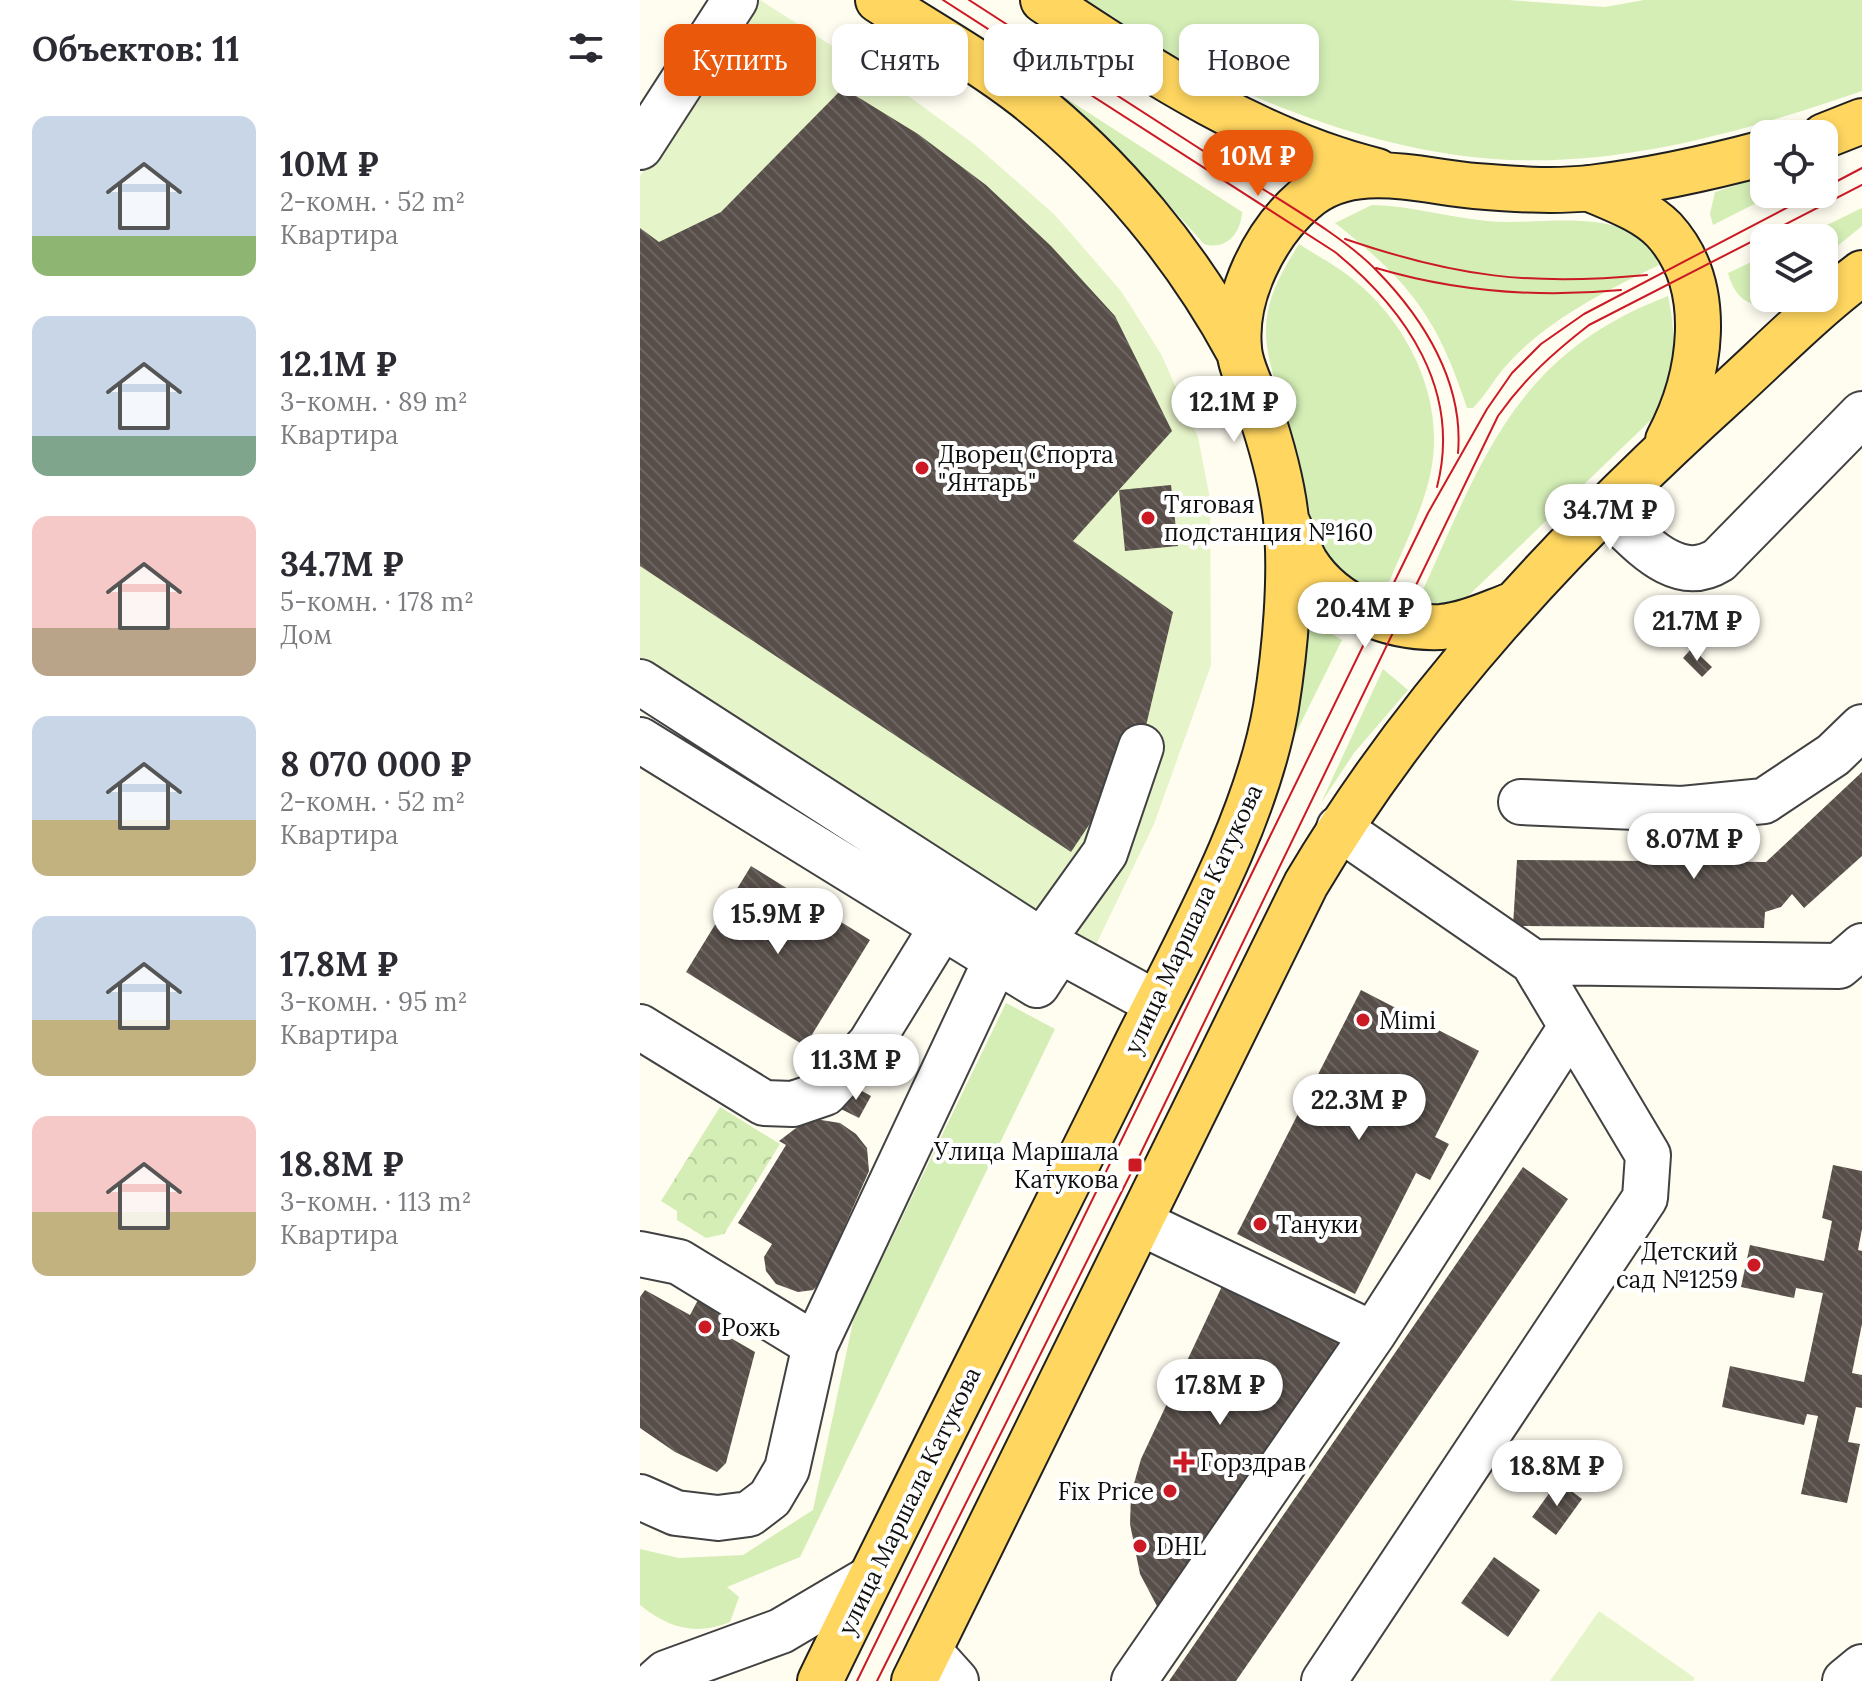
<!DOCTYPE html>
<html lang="ru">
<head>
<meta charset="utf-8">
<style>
	:root { --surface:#fff; --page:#f2f2f3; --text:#2b2b33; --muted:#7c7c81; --accent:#ea580c }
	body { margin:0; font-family:Lora,serif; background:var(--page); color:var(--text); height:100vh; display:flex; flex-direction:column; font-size:30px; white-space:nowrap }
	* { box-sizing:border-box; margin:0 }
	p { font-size:26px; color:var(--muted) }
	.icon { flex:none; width:44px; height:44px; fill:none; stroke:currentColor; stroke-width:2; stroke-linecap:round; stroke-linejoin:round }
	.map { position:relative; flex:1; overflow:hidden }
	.details { display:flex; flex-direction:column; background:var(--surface); width:640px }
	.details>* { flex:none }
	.hud { position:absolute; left:24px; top:24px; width:760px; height:72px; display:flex; gap:16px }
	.fabs { position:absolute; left:1110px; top:120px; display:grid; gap:16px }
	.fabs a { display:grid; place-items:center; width:88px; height:88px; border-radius:16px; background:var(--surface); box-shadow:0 4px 12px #0003; font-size:40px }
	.price { position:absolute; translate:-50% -68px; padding:0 18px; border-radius:28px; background:#fff; color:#222; font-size:26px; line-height:52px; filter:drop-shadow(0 2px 4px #0008) }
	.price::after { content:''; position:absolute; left:50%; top:48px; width:24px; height:18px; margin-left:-12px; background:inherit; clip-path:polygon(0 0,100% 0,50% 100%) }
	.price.on { background:var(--accent); color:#fff }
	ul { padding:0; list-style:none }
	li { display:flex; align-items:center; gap:24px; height:200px; padding:0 32px }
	li span { display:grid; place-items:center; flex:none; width:224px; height:160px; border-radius:16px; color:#555 }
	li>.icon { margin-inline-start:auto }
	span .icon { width:96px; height:96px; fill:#fffc; stroke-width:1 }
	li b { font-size:34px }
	h2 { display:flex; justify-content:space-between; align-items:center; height:96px; padding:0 32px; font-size:34px }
	.tag { padding:0 28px; border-radius:16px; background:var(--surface); box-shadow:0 4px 12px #0003; font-size:28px; line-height:72px }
	.tag.on { background:var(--accent); color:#fff }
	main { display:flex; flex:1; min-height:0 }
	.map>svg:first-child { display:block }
	.grass { fill:#d4eeb6 }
	.park { fill:url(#park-crowns) }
	.pitch { fill:#e6f4c9 }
	.building { fill:url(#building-back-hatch) }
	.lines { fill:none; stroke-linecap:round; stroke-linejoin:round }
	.minor-casing { stroke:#424242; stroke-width:48 }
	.major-casing { stroke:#202020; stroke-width:48 }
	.minor { stroke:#fff; stroke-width:44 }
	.major { stroke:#ffd660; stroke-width:44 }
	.tram { stroke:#cc1a25; stroke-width:2 }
	.poi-dot { fill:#cc1a25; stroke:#fff; stroke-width:3 }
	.labels { text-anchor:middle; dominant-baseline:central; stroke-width:8; stroke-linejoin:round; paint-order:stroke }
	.poi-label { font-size:24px; fill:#0f0f0f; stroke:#fff; text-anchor:start }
	.street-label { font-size:24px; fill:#0f0f0f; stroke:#fff }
</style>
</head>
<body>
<main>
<section class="details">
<h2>Объектов: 11<svg class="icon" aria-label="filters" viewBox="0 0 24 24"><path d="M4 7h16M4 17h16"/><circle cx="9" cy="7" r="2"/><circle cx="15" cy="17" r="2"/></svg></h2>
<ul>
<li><span style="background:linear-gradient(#c9d6e8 75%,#8fb573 0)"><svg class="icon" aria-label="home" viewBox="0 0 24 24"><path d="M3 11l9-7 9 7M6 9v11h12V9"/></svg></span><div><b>10M ₽</b><p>2-комн. · 52 m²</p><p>Квартира</p></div></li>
<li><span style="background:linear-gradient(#c9d6e8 75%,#7fa58c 0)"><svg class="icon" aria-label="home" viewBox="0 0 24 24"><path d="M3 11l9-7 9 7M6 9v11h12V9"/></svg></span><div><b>12.1M ₽</b><p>3-комн. · 89 m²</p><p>Квартира</p></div></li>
<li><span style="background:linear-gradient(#f6c9c9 70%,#b9a48a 0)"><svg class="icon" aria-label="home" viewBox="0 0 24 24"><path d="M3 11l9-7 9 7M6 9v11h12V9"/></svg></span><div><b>34.7M ₽</b><p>5-комн. · 178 m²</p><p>Дом</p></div></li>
<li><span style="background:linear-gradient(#c9d6e8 65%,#c2b280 0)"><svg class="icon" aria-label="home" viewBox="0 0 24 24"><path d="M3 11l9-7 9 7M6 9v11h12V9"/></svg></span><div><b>8 070 000 ₽</b><p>2-комн. · 52 m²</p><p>Квартира</p></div></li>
<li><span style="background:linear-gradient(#c9d6e8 65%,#c2b280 0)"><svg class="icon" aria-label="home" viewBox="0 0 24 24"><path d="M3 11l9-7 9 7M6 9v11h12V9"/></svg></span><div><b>17.8M ₽</b><p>3-комн. · 95 m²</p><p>Квартира</p></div></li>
<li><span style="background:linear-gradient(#f6c9c9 60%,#c2b280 0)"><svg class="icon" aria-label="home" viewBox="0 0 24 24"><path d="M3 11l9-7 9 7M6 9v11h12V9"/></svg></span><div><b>18.8M ₽</b><p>3-комн. · 113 m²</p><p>Квартира</p></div></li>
</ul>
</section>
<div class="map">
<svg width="1222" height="1681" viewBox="0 0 1222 1681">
	<defs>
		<pattern id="park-crowns" width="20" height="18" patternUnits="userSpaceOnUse" patternTransform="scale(2)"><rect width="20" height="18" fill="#d4eeb6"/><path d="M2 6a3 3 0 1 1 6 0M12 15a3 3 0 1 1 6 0" fill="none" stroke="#b5cb9b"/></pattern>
		<pattern id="building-back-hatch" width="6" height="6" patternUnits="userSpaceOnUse" patternTransform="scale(2)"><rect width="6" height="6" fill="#584f4a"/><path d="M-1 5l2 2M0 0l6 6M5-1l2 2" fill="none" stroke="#6b6460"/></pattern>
	</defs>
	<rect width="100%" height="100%" fill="#fffcf0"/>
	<path class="grass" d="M446,0H868L965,7L1004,0H1222V91C1106,131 979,168 854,159C768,153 677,125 598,89C545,65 495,31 446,0Z
		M415,91L602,212C601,233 586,251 564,244L485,156Z
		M1124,176V194H1134L1073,225L1070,214L1075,192Z
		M732,205C771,206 808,217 847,221C892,225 944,213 987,230C1003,236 1013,250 1019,265C963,292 905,321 864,368C853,381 845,396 833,408H827C798,318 769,281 695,223Z
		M1222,208V226L1184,257V238H1160Z
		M659,244C677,256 699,267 715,281C768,324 803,396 792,465C786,504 765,543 750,580L737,593C718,584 700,577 688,558C668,528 667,487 658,453C648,416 625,365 626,329C626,298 643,270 659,244Z
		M1124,256V298H1136L1126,306C1104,305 1094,294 1088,273Z
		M1028,296C1038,344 1035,372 1014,417L828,596L798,607L778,601C842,461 873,355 1028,296Z
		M668,626H679L702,640L637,771L661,629Z
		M743,669L768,690L714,753L681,803Z
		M366,1003L415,1029L160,1557L87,1587L99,1597L90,1622C55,1636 29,1628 0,1605V1549L39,1558L103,1555L173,1510L214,1317Z"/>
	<path class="park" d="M80,1107L140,1144L84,1234L66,1238L37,1220V1211L21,1201Z"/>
	<path class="pitch" d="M113,0H120L252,84L334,144L414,214L481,291L521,354L558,437L570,499L571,665L514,824L451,955L0,661V176Z
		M959,1611L1055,1678L1053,1681H910Z"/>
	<path class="building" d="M203,88L278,134L346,185L411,246L475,316L532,431L433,541L533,612L501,747L431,852L0,566V228L19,242L81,212Z
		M531,485L538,546L485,551L479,490Z
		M1052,648L1072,667L1062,677L1043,658Z
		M1222,772V856L1164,908L1152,894L1141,907L1125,912L1124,928L873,926L877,860L1126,862Z
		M111,866L230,940L165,1046L46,972Z
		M721,990L839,1051L795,1137L809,1144L790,1180L776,1173L715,1294L597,1234Z
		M213,1086L231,1096L219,1118L201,1109Z
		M175,1119L200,1123L216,1134L227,1148L229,1171L179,1284L173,1290L158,1292L136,1284L126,1271L124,1257L132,1244L98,1223L146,1145L139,1141L160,1125Z
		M1193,1165L1222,1171V1229L1218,1250L1222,1251V1324L1212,1373L1222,1375V1408L1216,1407L1208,1442L1220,1444L1207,1503L1161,1494L1178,1416L1167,1414L1164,1425L1082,1407L1090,1366L1164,1382L1183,1293L1156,1288L1154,1298L1101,1287L1110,1245L1184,1261L1192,1221L1182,1218Z
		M883,1167L928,1199L596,1681H529Z
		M584,1282L706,1343L518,1608L500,1574L490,1524L491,1494L501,1459Z
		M5,1290L50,1315L59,1298L97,1320L89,1337L115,1352L86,1463L77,1472L35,1452L0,1428V1297Z
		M918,1481L942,1499L916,1535L892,1517Z
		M854,1557L900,1590L868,1637L821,1603Z"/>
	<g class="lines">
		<g class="minor-casing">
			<path id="minor" d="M0,147L95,0
				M965,509C997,537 1034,588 1079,560L1222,414
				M0,682L402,941L516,1003
				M0,740L397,985L419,951
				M881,802L1042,809L1124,801L1193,755L1222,727
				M402,941L465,853L501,747
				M893,962L1199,966L1222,946
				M0,1027L124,1103L153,1104L185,1093L230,1044L302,927
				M501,1223L733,1334
				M0,1254L39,1262L175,1345
				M0,1497L36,1513L78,1518L109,1514L130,1498L147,1469L175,1345L356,960
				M289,1651L316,1681
				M17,1681L26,1673L141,1631L229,1579
				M494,1681L733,1334L931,1027
				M684,1681L1005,1198L1008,1155L893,962L699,828
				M1205,1681L1222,1667"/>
		</g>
		<g class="major-casing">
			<path id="major" d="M238,0C287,32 340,61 386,97C473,166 546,254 599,352
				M403,0C508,69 613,140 737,171
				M1184,136L1222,121
				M948,188C973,199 1005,210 1024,230C1076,287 1061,378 1028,440
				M648,524C654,537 659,551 666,563C694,607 751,629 801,627C825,625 850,613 872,605
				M180,1681C282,1471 389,1263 492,1053C544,947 616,824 636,707C645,651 652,576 646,519C642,482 631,443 619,408C613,389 600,368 599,348C594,295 625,234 664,200C710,158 780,181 835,186C872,189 912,192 950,188C1007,181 1068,168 1124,153
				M274,1681L666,884C777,697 926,539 1086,394C1131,353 1174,309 1222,273"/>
		</g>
		<use href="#minor" class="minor"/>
		<use href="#major" class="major"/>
		<path class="tram" d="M303,0L695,252C766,310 822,390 797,487
			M329,0C419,58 509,116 599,174C639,200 705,237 737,271C784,319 824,383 818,453
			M1184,188L1222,168
			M705,239C816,277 890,286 1007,275
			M736,268C817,292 897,298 981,290
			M217,1681L788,513L847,409L872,373L901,344L944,314L1173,194
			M237,1681L495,1165L858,416C884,379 913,353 949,325L1222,185"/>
	</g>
	<g class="poi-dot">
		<circle cx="282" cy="468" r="8"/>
		<circle cx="508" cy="518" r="8"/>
		<circle cx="723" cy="1020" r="8"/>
		<rect x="487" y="1157" width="16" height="16" rx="4"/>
		<circle cx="620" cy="1224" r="8"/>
		<circle cx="1114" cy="1265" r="8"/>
		<circle cx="65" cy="1327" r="8"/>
		<path d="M540 1450h8v8h8v8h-8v8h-8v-8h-8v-8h8z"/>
		<circle cx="530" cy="1491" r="8"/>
		<circle cx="500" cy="1546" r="8"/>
	</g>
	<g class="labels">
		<g class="poi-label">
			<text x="298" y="454">Дворец Спорта<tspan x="298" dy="28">"Янтарь"</tspan></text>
			<text x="524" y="504">Тяговая<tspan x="524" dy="28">подстанция №160</tspan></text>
			<text x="739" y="1020">Mimi</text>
			<text x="479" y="1151" text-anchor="end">Улица Маршала<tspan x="479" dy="28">Катукова</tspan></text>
			<text x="636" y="1224">Тануки</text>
			<text x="1098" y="1251" text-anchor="end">Детский<tspan x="1098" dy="28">сад №1259</tspan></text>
			<text x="81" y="1327">Рожь</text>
			<text x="560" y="1462">Горздрав</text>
			<text x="514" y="1491" text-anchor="end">Fix Price</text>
			<text x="516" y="1546">DHL</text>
		</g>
		<g class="street-label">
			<text transform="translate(553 919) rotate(-65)">улица Маршала Катукова</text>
			<text transform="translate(269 1501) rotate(-64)">улица Маршала Катукова</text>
		</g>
	</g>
</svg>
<div class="fabs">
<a><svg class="icon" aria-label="locate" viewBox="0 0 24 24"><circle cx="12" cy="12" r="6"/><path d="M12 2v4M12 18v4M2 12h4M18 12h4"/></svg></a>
<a><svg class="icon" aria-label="layers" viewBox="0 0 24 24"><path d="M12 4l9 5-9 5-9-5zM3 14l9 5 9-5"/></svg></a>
</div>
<b class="price on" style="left:618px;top:198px">10M ₽</b>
<b class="price" style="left:594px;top:444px">12.1M ₽</b>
<b class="price" style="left:970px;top:552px">34.7M ₽</b>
<b class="price" style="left:725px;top:650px">20.4M ₽</b>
<b class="price" style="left:1057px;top:663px">21.7M ₽</b>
<b class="price" style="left:1054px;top:881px">8.07M ₽</b>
<b class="price" style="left:138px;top:956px">15.9M ₽</b>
<b class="price" style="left:216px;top:1102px">11.3M ₽</b>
<b class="price" style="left:719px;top:1142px">22.3M ₽</b>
<b class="price" style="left:580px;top:1427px">17.8M ₽</b>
<b class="price" style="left:917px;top:1508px">18.8M ₽</b>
<div class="hud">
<a class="tag on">Купить</a>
<a class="tag">Снять</a>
<a class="tag">Фильтры</a>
<a class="tag">Новое</a>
</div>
</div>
</main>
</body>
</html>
